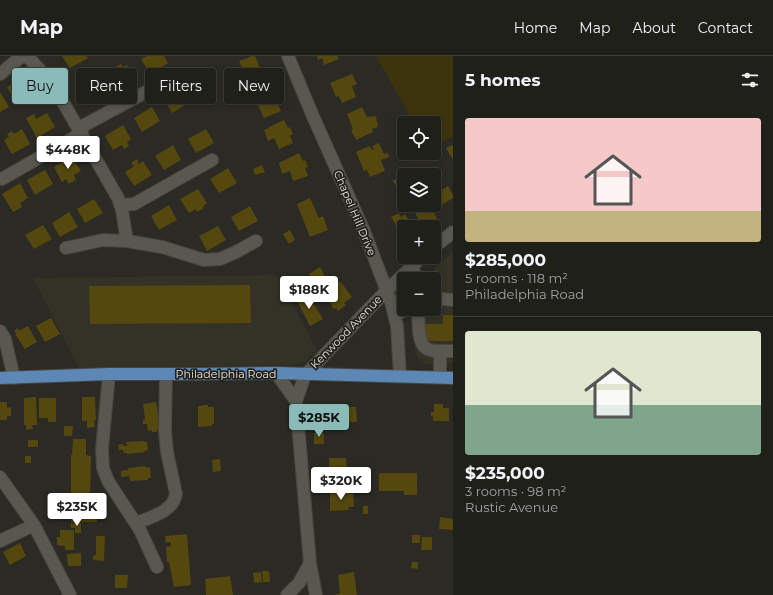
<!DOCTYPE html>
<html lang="en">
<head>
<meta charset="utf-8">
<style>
	:root { --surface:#20201b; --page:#282824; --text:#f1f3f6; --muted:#a2a3a3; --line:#3d3e3a; --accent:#8bbbb9 }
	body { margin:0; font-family:Montserrat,sans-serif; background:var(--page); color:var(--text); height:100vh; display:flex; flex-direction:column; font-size:15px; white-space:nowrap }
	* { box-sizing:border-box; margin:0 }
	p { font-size:13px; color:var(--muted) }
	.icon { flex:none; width:22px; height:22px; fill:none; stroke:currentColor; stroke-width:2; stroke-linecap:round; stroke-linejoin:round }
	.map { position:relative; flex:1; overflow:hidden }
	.sheet { display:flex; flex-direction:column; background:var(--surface); width:320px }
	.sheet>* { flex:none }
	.guide { position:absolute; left:12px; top:12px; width:380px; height:36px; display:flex; gap:8px }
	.buttons { position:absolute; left:397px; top:60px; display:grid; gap:8px }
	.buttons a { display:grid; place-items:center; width:44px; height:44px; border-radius:4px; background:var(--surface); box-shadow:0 2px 6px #0003,0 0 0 1px var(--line); font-size:20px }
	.price { position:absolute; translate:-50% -34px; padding:0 9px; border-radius:4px; background:#fff; color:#222; font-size:13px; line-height:26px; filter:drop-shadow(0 1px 2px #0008) }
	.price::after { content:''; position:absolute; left:50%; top:24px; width:12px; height:9px; margin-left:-6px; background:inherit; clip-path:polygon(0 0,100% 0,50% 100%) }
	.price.current { background:var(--accent); color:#111 }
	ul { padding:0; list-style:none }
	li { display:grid; align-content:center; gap:8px; height:212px; padding:0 12px }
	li+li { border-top:1px solid var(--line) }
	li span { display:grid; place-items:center; height:124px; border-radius:4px; color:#555 }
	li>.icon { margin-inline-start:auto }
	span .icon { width:72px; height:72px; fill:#fffc; stroke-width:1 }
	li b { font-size:17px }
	h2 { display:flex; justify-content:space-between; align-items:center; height:48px; padding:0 12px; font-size:17px }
	.tag { padding:0 14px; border-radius:4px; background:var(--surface); box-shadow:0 2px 6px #0003,0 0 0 1px var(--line); font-size:14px; line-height:36px }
	.tag.current { background:var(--accent); color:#111 }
	header { display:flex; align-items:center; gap:24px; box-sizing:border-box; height:56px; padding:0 20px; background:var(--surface); border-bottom:1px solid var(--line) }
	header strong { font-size:19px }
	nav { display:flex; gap:22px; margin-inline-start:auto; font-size:14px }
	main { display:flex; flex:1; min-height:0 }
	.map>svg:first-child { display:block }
	.built { fill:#343226 }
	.green { fill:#3d340d }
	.building { fill:#54480f }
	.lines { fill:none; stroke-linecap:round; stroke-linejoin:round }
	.minor-casing { stroke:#464540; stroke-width:14 }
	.major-casing { stroke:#464540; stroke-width:14 }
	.minor { stroke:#585750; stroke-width:12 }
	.major { stroke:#5d87b4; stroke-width:12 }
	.labels { text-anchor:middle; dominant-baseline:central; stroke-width:3.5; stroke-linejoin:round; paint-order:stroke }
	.street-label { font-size:11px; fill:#e8e7e3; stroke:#21201a }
</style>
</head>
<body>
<header>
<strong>Map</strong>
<nav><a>Home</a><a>Map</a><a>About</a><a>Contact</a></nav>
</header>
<main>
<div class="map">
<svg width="453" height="539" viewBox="0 0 453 539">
	<rect width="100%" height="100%" fill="#2b2a24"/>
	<path class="built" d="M453,195V307L423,308L418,303L416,299L410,253H434V223H425L439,208Z
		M277,219L317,294L305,306L293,309L79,312L33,222Z"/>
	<path class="green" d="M376,0H453V80L434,91V67H414Z"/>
	<path class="building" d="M62,0H87L88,2L70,12Z
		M147,0H164L168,7L150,18L141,3Z
		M252,0H255L261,14L263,13L267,21L249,29L239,5Z
		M317,0H337L339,3L324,9L322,2L318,4Z
		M121,8L123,11L127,9L135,23L118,33L109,19L117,14L115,11Z
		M352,18L357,28L352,30L356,41L342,47L339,40L336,41L330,27Z
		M25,21L33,36L15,46L7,31Z
		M97,24L106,39L88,49L80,34Z
		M182,32L190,46L172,57L164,43Z
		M268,32L275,47H277L281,55L264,62L253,39Z
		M0,36L9,51L0,56Z
		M152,51L160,65L142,76L134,62Z
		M362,51L367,61L376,60L378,71L372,73L373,76L356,84L351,74L353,73L347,58Z
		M47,57L55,71L37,82L26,62L34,58L36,63Z
		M284,64L288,72L290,71L293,78L290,80L293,87L279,93L274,82L268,85L264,74L269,72V71Z
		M123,69L131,83L127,86L129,90L124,93L122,89L113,94L105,80Z
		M22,73L30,88L12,98L4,84L9,81L7,78L12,75L14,78Z
		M206,73L214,87L196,97L188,83Z
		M379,87L384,98L388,97L389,101L381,104L385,115L370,121L367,114L364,115L356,96L370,90L372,94L374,93L372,90Z
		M173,89L181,104L164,114L155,100Z
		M453,89V104L446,92Z
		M299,97L303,105L305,104L308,111L305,112L308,120L293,125L290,115L282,118L279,107Z
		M72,101L81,115L74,119L76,124L69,128L66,123L62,126L54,111Z
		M137,103L139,108L143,105L152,119L134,130L125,116L134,110L131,107Z
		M262,109L265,116L255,119L253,113Z
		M228,112L237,127L219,137L210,123Z
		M45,114L53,128L35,139L27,124Z
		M399,121L402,126L396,130L393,125Z
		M20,127L28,142L20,147L22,151L13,156L2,138Z
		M448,130L453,139V142L440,150L434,139Z
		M198,133L207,147L203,150L204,152L197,156L196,153L189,157L180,143Z
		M310,142L319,162L323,160L328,174L310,181L297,148Z
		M94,143L103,157L85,167L77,153Z
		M169,149L177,164L159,174L151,160Z
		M424,149H430L437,162L428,167L426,163L420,166L414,155Z
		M250,150L258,165L239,175L231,161Z
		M69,156L78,171L60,181L52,167Z
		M399,157L401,161L405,158L413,171H404V183L400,176L399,177L395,170L396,169L391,161Z
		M43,169L52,183L34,193L25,179Z
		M218,170L226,184L207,195L199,180Z
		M290,174L295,184L289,188L283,178Z
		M320,211L327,224L316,230L309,218Z
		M340,225L352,241L344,247L346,249L338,255L336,252L334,253L323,237L324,236L322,233L331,226L334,229Z
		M250,229L251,267L90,268L89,230Z
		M307,237L323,263L310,270L296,243Z
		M443,259H453V285H423V268H443Z
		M51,262L60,278L45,286L36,270Z
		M28,270L37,286L25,293L15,278L16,277L14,275L18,272L19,275Z
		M36,341L37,369H32L33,373L26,374V369H24V342Z
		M82,341H95L96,364L94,365L95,371L87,372V365H82Z
		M39,342H56V366H48V362H39Z
		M0,346H7V352L11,351V360H7V364H0Z
		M156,346L160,373L157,374V376H152V374L148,375L147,368H143V364L145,363L143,348Z
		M434,348H443V352H449V365H433V360H431V356H434Z
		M202,349H208V351H214V368H212V370L198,371V350H202Z
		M337,351H356L357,366L333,365V353H337Z
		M64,370H73L72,380H64Z
		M314,377H324V388H314Z
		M73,383H86V399L91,400L90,445H97V466H71V399H72Z
		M28,384H38V391H28Z
		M144,385V386H147L148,394L144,395L145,396L127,398V397H124L123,394H119L118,389L123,388L124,390H127L126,386Z
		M25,400H31V407H25Z
		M329,402H346L347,420L329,421Z
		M220,403L221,415L213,416L212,404Z
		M146,410V412L150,411L151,422H148V424L130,425L129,420L121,421V415L128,414V412Z
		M379,417H417V439H404V435H379Z
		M353,436L354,451H348L349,454L330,455V437Z
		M363,450H368V458H363Z
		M440,461L453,463V474L439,473Z
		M71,467H81V477H75V472H71Z
		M60,474H74V494H65V490L57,489V481H60Z
		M187,478L191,529L174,531L169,506H167L166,491L171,490V486L166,487L165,480Z
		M412,479H420V487H412Z
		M96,480H105L104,505L93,504V500L96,499Z
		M422,481H432V494H421Z
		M20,487L26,500L10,509L3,496Z
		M81,497V510H68L67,498Z
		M412,506H418V513L411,512Z
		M262,515H269L270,526H263Z
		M261,516L262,526L254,527L253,517Z
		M354,516L357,539H335L340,537L338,519Z
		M115,519H128L127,532H115Z
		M230,520L233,539H206L205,523Z"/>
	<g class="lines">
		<g class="minor-casing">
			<path id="minor" d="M27,0L52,27L118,142L122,154L127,185
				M288,0L312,58L364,175L391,246L397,270L400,320
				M0,18L22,0
				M79,72L168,24
				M2,123L82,77
				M120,149L134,148L212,104
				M434,191L453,176
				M66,192L103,184L127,185L162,191L204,204L220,203L236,196L256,185
				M411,212L419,223
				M434,242L453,244
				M418,253C419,265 416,291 430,294C433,295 437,295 440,295V321
				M395,259L407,253
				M0,275L5,283L14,322
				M440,295H453
				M276,317L296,345
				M109,318L102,393L103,412L108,425L140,474L157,511
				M0,421L34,469L70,539
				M136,467C151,461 173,456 176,438L167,396L165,375L166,318
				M0,485L34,469
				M287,539L299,527L310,507
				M316,539L310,507L296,345L305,319L386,235L422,201"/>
		</g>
		<g class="major-casing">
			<path id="major" d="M0,322L109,318H200L276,317L453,322"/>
		</g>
		<use href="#minor" class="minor"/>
		<use href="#major" class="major"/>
	</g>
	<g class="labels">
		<g class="street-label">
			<text transform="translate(355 157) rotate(67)">Chapel Hill Drive</text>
			<text transform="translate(346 276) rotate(-46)">Kenwood Avenue</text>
			<text x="226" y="318">Philadelphia Road</text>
		</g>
	</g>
</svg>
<div class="buttons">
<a><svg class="icon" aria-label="locate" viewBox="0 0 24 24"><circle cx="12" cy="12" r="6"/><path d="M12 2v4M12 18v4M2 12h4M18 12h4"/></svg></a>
<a><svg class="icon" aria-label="layers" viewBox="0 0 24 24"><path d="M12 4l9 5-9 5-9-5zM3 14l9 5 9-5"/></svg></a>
<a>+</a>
<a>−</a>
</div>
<b class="price" style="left:68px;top:114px">$448K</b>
<b class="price" style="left:309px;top:254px">$188K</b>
<b class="price current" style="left:319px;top:382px">$285K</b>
<b class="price" style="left:341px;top:445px">$320K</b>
<b class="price" style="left:77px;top:471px">$235K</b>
<div class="guide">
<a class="tag current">Buy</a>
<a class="tag">Rent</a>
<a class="tag">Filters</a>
<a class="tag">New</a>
</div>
</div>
<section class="sheet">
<h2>5 homes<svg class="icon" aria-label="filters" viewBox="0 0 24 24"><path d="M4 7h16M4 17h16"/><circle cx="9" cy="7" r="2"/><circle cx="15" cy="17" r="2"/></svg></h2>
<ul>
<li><span style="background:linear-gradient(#f6c9c9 75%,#c2b280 0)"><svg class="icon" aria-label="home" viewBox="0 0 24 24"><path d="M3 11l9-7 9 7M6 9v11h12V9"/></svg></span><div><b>$285,000</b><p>5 rooms · 118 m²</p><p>Philadelphia Road</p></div></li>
<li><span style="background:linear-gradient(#dfe7d0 60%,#7fa58c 0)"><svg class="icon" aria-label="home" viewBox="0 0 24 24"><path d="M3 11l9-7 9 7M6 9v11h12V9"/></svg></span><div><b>$235,000</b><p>3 rooms · 98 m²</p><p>Rustic Avenue</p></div></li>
</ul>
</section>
</main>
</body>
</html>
